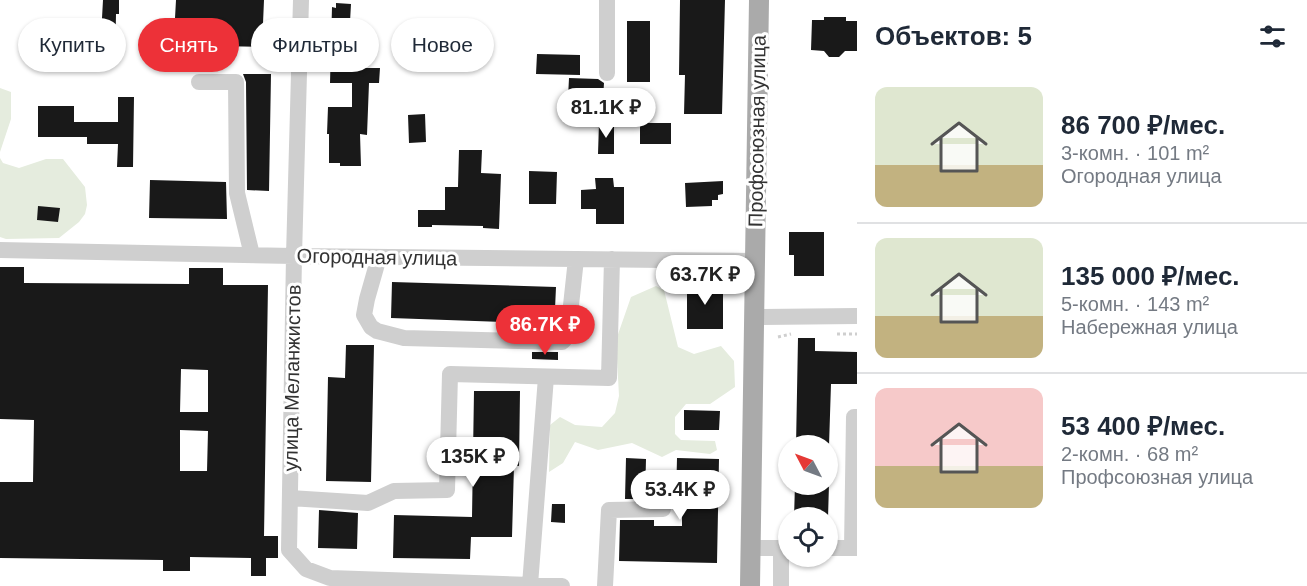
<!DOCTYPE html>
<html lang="ru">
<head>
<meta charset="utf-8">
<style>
	:root { --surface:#fff; --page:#f2f2f3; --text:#1f2937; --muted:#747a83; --line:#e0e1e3; --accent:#ed3138 }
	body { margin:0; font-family:Arial,sans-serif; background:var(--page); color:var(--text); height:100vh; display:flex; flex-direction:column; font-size:22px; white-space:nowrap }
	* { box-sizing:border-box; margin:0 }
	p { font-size:20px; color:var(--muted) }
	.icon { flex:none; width:33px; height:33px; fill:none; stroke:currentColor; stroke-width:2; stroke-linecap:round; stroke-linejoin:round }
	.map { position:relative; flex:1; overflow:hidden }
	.panel { display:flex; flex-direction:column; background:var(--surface); width:450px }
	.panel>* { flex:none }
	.hud { position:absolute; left:18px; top:18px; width:570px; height:54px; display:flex; gap:12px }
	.needle { width:39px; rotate:311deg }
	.fabs { position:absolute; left:778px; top:435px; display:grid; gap:12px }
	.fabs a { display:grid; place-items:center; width:60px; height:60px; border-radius:50%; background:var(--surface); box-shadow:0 2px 4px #0004; font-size:30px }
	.price { position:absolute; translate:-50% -51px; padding:0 14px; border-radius:21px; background:#fff; color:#222; font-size:20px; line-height:39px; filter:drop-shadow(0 2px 3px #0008) }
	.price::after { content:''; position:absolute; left:50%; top:36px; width:18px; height:14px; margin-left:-9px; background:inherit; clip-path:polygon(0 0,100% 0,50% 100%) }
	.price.current { background:var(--accent); color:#fff }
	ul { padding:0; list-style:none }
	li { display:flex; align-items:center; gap:18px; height:150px; padding:0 18px }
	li+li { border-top:2px solid var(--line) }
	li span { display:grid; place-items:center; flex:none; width:168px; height:120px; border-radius:12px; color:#555 }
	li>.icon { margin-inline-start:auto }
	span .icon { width:72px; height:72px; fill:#fffc; stroke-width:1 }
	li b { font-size:26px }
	h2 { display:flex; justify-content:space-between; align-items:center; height:72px; padding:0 18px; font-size:26px }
	.pill { padding:0 21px; border-radius:27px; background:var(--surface); box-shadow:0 2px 4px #0004; font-size:21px; line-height:54px }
	.pill.current { background:var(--accent); color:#fff }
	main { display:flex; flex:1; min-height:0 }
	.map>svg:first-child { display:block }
	.green { fill:#e5ecde }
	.building { fill:#191919; fill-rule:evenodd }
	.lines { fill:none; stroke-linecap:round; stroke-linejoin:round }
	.path { stroke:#cfcfcf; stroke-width:3; stroke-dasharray:3 3; stroke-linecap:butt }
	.minor { stroke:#cfcfcf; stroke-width:16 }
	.major { stroke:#aaa; stroke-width:20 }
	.labels { text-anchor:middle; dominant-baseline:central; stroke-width:6; stroke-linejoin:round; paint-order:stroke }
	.street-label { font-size:20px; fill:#323232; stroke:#fff }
</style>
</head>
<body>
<main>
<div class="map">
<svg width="857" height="586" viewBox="0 0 857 586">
	<rect width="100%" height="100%" fill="#fff"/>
	<path class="green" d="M0,88L11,92V119L0,152Z
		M0,158L3,163L19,168L46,159H63L85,187L87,205L85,214L79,222L59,238L6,239L0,237Z
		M656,286L664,290L678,347L694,354L721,346L734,361L735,387L710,404H686L675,417V434L681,440L715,441L717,450L710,454L676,450L662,457L632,443L598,450L575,442L563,463L549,472L550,425L560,417L575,425L602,427L615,413L619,396L616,340L631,297Z"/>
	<path class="building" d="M103,0H119V14H116L115,65L81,64L82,36H101Z
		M176,0H264L262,47L218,46L217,60H195L196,19L175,18Z
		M680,0H725L722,114H684L685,75H679Z
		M336,3L351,4L350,22H356L355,37L346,36L345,68H380L379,83H369L367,135L360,134L361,166H340V163H329V134H327L328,107H352V83H330L332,7L336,8Z
		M824,17H846V21H857V51H845L839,57H829L824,51L811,50L812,20H824Z
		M627,21H650V82H627Z
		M448,34L478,35L477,64L447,63Z
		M537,54L580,55V75L536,74Z
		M243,74H271L269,191L247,190L246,82Z
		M569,78L598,79L604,83L603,99L568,98Z
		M118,97H134L133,167H117L118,144H87V137H38V106H74V122H118Z
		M425,114L426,142L409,143L408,115Z
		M599,123H614V154H598Z
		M640,123H671V144H640Z
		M459,150H482L481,173L501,174L499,229L483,228V226L432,225V227H418V210H445V187H458Z
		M529,171L557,172L556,204H529Z
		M595,178H613L614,187H624V224H596V209H581V190L596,189Z
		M150,180L226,182L227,219L149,218Z
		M723,181V194L718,195V200H712V206L686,207L685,183Z
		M38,206L60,208L58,222L37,220Z
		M789,232H824V276H794V255H789Z
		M0,267H24V283L189,284V268H223V285H268L264,536H278V558H266V576H251V558L190,557V571H163V560L0,558V482H33L34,420L0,419ZM181,369L208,370V412H180ZM180,430L208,431L207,471H180Z
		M392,282L556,287L554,331H533V323L391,318Z
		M687,282H723V329H687Z
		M798,338H815V351L857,352V384H831L829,446H796Z
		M346,345H374L371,482L326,481L328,377L345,378Z
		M532,352H558V360L532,359Z
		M474,391H520L519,466L514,465L512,537H471L470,559L393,558L394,515L472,517Z
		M684,410L720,411L719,430H684Z
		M626,458L646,459L645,499H625Z
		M677,458L719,459L717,563L619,561L620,520H654V526H682V499H676Z
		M795,484H829L828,518H794Z
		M552,504H565V523L551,522Z
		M319,510L358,513L357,549L318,548Z"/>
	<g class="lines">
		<path class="path" d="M837,334H857
			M778,337L791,334"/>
		<path class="minor" d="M301,0L294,256L289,550L306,569L330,578L562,586
			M607,0V73
			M199,82H236L237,193L252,255
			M0,250L294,256L755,261
			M379,257L367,299L364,315L371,327L377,331L404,338L562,342L565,339L568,333L576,259
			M754,317L857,316
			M290,498L368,503L394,491L447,490L450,374L609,378L612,259
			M750,548H789
			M781,548V586
			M828,548H857
			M852,548L854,417H857
			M530,585L546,377
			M605,586L609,510L663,509"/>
		<path class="major" d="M750,586L759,0"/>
	</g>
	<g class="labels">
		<g class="street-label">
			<text transform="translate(757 131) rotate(-89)">Профсоюзная улица</text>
			<text transform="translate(377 257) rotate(1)">Огородная улица</text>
			<text transform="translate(292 378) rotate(-89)">улица Меланжистов</text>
		</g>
	</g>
</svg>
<div class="fabs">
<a><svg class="needle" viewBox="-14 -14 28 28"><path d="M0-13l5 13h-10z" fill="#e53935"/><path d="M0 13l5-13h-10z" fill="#747a83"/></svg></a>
<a><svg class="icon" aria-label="locate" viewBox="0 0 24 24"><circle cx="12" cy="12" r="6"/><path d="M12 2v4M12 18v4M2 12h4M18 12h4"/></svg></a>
</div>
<b class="price" style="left:606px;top:139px">81.1K ₽</b>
<b class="price" style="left:705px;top:306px">63.7K ₽</b>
<b class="price current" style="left:545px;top:356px">86.7K ₽</b>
<b class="price" style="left:473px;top:488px">135K ₽</b>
<b class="price" style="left:680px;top:521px">53.4K ₽</b>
<div class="hud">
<a class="pill">Купить</a>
<a class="pill current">Снять</a>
<a class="pill">Фильтры</a>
<a class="pill">Новое</a>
</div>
</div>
<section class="panel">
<h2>Объектов: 5<svg class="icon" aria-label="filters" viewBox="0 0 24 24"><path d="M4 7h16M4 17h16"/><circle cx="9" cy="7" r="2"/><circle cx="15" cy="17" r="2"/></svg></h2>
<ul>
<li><span style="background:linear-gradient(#dfe7d0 65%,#c2b280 0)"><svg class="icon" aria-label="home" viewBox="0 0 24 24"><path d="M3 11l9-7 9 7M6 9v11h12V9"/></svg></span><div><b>86 700 ₽/мес.</b><p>3-комн. · 101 m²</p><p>Огородная улица</p></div></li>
<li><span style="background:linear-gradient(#dfe7d0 65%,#c2b280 0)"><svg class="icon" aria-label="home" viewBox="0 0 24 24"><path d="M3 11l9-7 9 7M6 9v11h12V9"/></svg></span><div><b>135 000 ₽/мес.</b><p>5-комн. · 143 m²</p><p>Набережная улица</p></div></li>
<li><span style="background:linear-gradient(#f6c9c9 65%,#c2b280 0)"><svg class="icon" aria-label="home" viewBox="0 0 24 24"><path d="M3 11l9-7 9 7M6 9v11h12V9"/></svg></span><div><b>53 400 ₽/мес.</b><p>2-комн. · 68 m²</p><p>Профсоюзная улица</p></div></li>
</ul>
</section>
</main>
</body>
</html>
